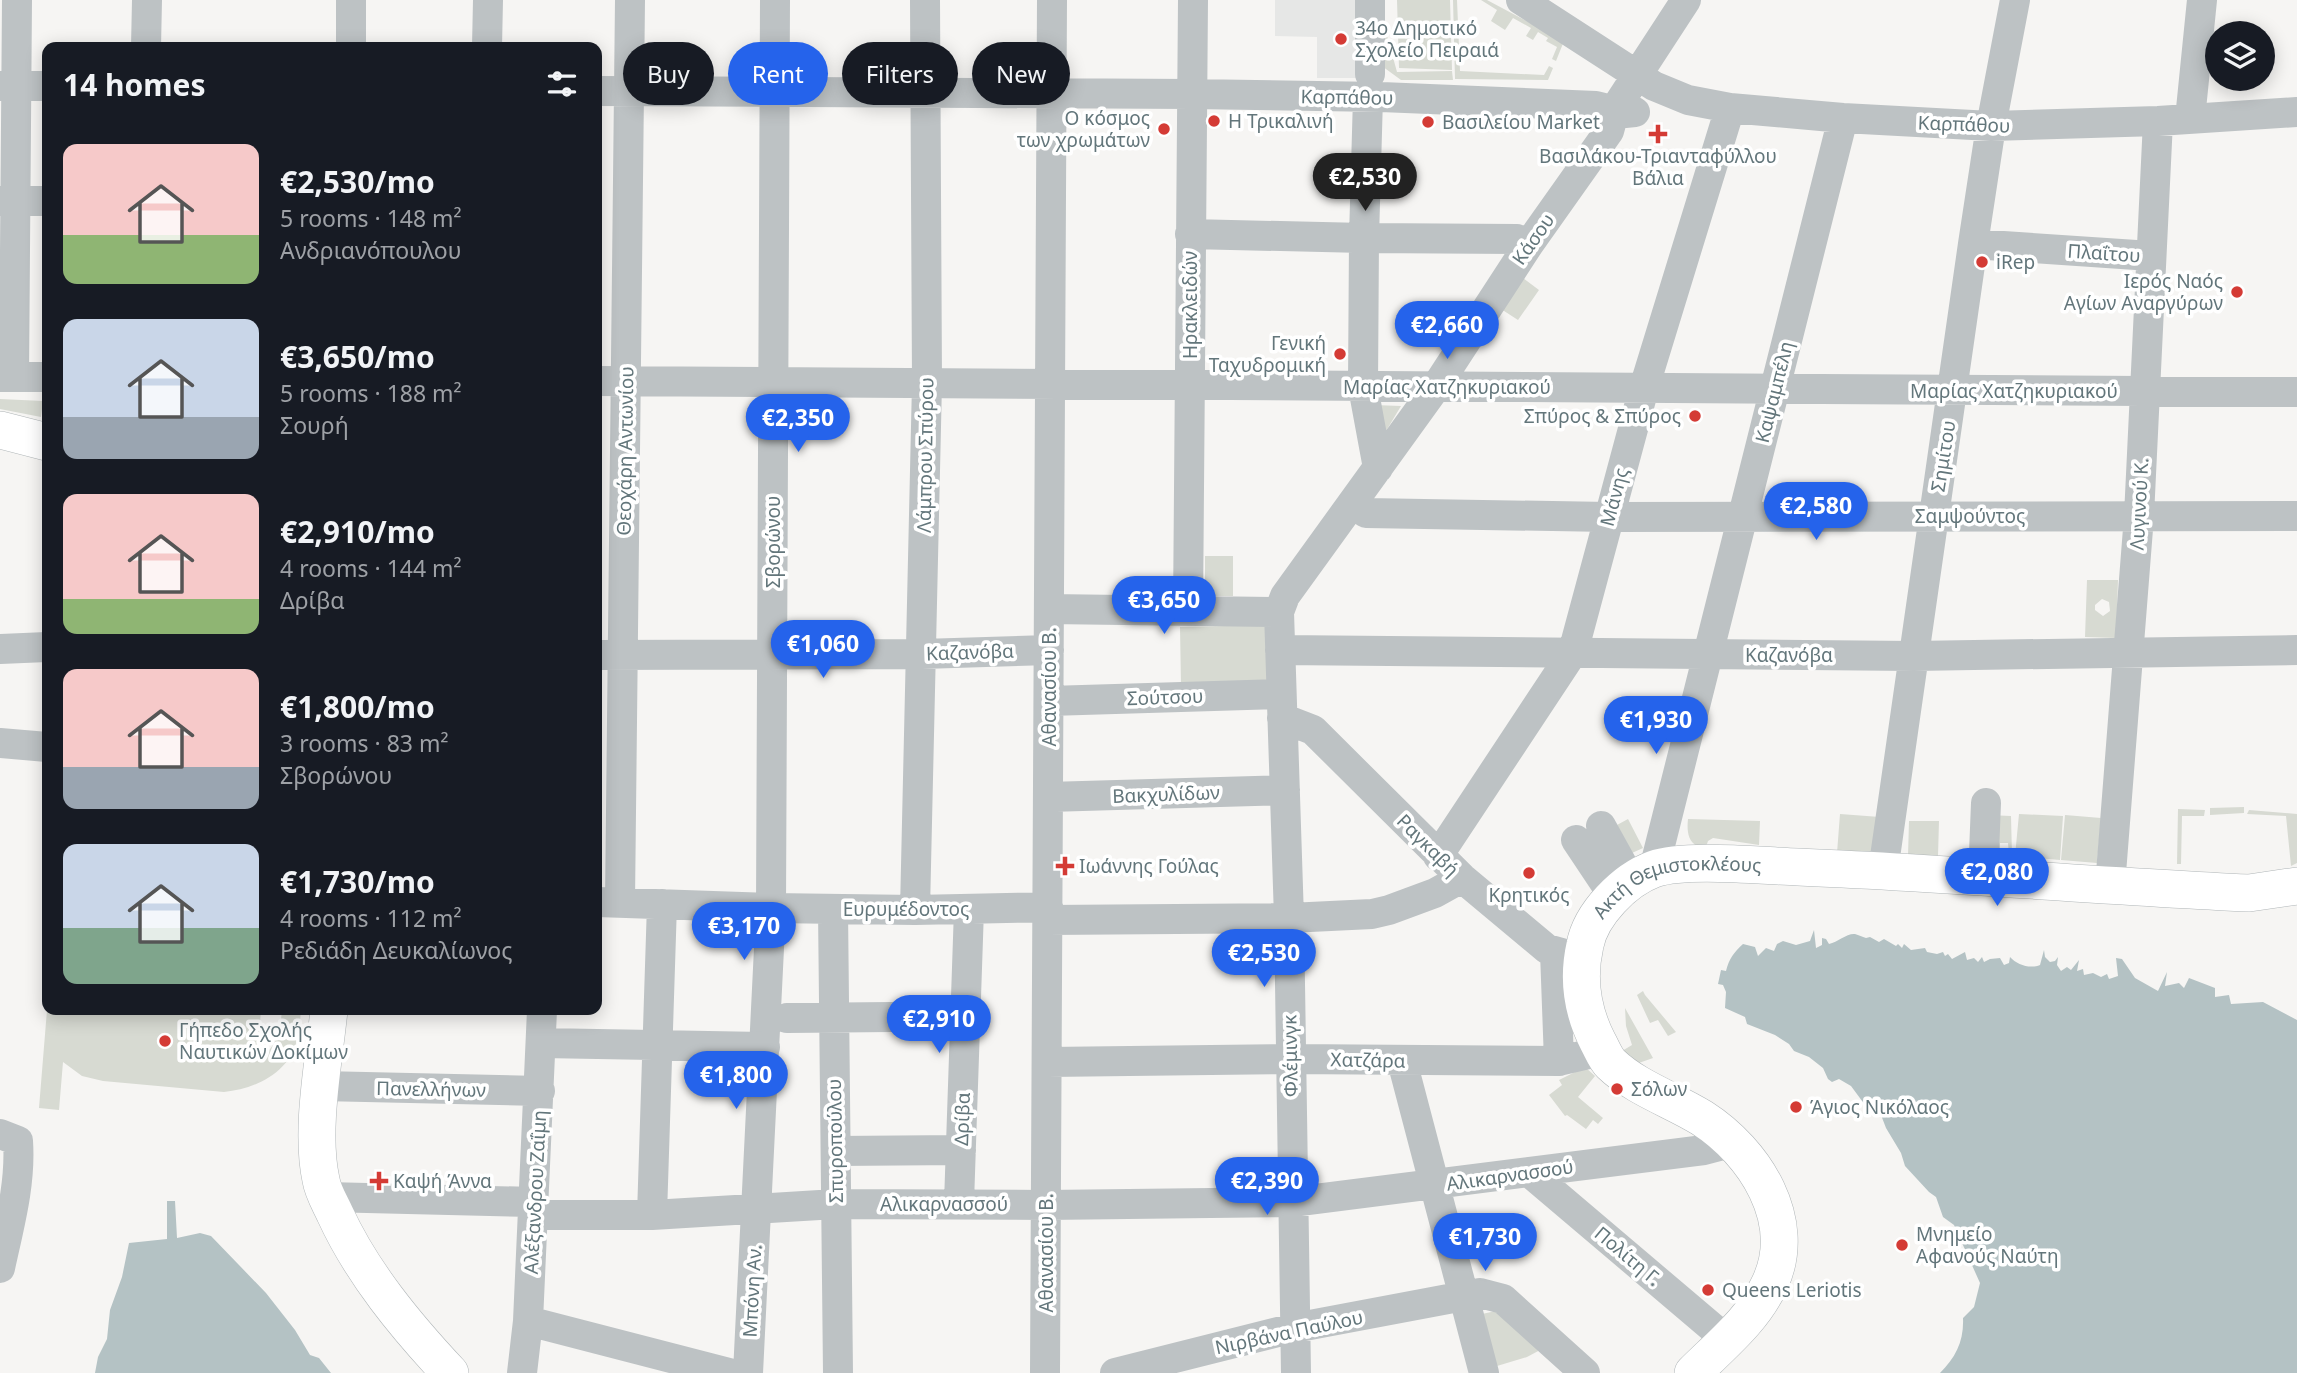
<!DOCTYPE html>
<html lang="en">
<head>
<meta charset="utf-8">
<style>
	:root { --surface:#171b24; --page:#242831; --text:#f1f3f6; --muted:#9ea1a6; --accent:#2563eb }
	body { margin:0; font-family:"Noto Sans",sans-serif; background:var(--page); color:var(--text); height:100vh; display:flex; flex-direction:column; font-size:26px; white-space:nowrap }
	* { box-sizing:border-box; margin:0 }
	p { font-size:23px; color:var(--muted) }
	.icon { flex:none; width:38px; height:38px; fill:none; stroke:currentColor; stroke-width:2; stroke-linecap:round; stroke-linejoin:round }
	.map { position:relative; flex:1; overflow:hidden }
	.drawer { position:absolute; left:42px; top:42px; width:560px; height:973px; display:flex; flex-direction:column; background:var(--surface); border-radius:14px; box-shadow:0 4px 18px #0003 }
	.drawer>* { flex:none }
	.banner { position:absolute; left:623px; top:42px; width:665px; height:63px; display:flex; gap:14px }
	.controls { position:absolute; left:2205px; top:21px; display:grid; gap:14px }
	.controls a { display:grid; place-items:center; width:70px; height:70px; border-radius:50%; background:var(--surface); box-shadow:0 4px 18px #0003; font-size:35px }
	.price { position:absolute; translate:-50% -60px; padding:0 16px; border-radius:24px; background:var(--accent); color:#fff; font-size:23px; line-height:46px; filter:drop-shadow(0 2px 4px #0008) }
	.price::after { content:''; position:absolute; left:50%; top:42px; width:21px; height:16px; margin-left:-10px; background:inherit; clip-path:polygon(0 0,100% 0,50% 100%) }
	.price.active { background:#222; color:#fff }
	ul { padding:0; list-style:none }
	li { display:flex; align-items:center; gap:21px; height:175px; padding:0 21px }
	li span { display:grid; place-items:center; flex:none; width:196px; height:140px; border-radius:14px; color:#555 }
	li>.icon { margin-inline-start:auto }
	span .icon { width:84px; height:84px; fill:#fffc; stroke-width:1 }
	li b { font-size:30px }
	h2 { display:flex; justify-content:space-between; align-items:center; height:84px; padding:0 21px; font-size:30px }
	.pill { padding:0 24px; border-radius:32px; background:var(--surface); box-shadow:0 4px 18px #0003; font-size:24px; line-height:63px }
	.pill.active { background:var(--accent); color:#fff }
	.map>svg:first-child { display:block }
	.built { fill:#e6e7e6 }
	.green { fill:#d7dad2; fill-rule:evenodd }
	.water { fill:#b4c2c4 }
	.lines { fill:none; stroke-linecap:round; stroke-linejoin:round }
	.major-casing { stroke:#b0b6b8; stroke-width:38 }
	.minor { stroke:#bdc2c4; stroke-width:30 }
	.major { stroke:#fff; stroke-width:37 }
	.poi-dot { fill:#d43b35; stroke:#fff; stroke-width:2.5 }
	.labels { text-anchor:middle; dominant-baseline:central; stroke-width:7; stroke-linejoin:round; paint-order:stroke }
	.poi-label { font-size:19px; fill:#63767b; stroke:#fff; text-anchor:start }
	.street-label { font-size:19px; fill:#63767b; stroke:#fff }
</style>
</head>
<body>
<div class="map">
<svg width="2297" height="1373" viewBox="0 0 2297 1373">
	<rect width="100%" height="100%" fill="#f6f5f3"/>
	<path class="built" d="M1275,0H1364V78H1317V37L1275,36Z"/>
	<path class="green" d="M1397,0H1450L1452,70L1399,68Z
		M1453,0H1457L1460,71L1544,75L1549,66L1553,68L1548,80L1455,79Z
		M1481,0H1487L1564,41L1556,61L1552,59L1557,47L1546,41L1548,38L1538,32L1533,40L1526,36L1531,28L1513,18L1505,30L1491,21L1497,10Z
		M1383,21L1397,72L1452,71L1453,80H1401L1375,61Z
		M1523,278L1539,290L1518,320L1501,309Z
		M0,399L43,401L41,417L0,409Z
		M1374,405L1401,406L1377,446Z
		M1205,556H1233V596H1205Z
		M2087,580H2118L2116,638L2085,637ZM2102,599L2109,602L2110,611L2103,616L2095,610V605Z
		M1268,625L1269,683L1181,685L1180,627Z
		M2244,807V813L2210,815V808Z
		M2178,809L2205,810L2204,816H2182L2181,864H2177Z
		M2249,810L2297,814V863L2291,866L2286,816L2247,814Z
		M1840,814L1880,817L1877,853H1837Z
		M2019,814L2063,816L2060,860L2015,856Z
		M1987,815L2011,816L2012,856H2009L2008,843H2000V857H1987Z
		M2065,815L2101,818L2097,863L2061,860Z
		M1628,819L1643,848L1632,853L1617,825Z
		M1688,819L1760,821L1759,845L1713,838L1708,841L1706,847L1697,846C1687,841 1687,828 1688,819Z
		M1909,821H1939L1938,856H1908Z
		M1643,991L1645,995L1676,1032L1668,1036L1658,1020L1650,1023L1637,995Z
		M1625,1008L1653,1058L1636,1064L1622,1051L1632,1045L1626,1026Z
		M47,1010H261L257,1060C277,1048 280,1032 282,1010H301C300,1019 300,1028 298,1037C291,1072 256,1089 224,1092L103,1081L82,1076L63,1062L59,1110L39,1108Z
		M1585,1067L1595,1076L1578,1097L1603,1118L1598,1124L1593,1120L1586,1129L1567,1115L1565,1116L1549,1095L1562,1085L1559,1080Z
		M1505,1309L1542,1349L1527,1357L1497,1366L1482,1314Z"/>
	<path class="water" d="M1814,930L1816,948L1822,945V938L1826,939L1829,944C1838,942 1847,933 1855,934C1859,935 1862,937 1866,938L1870,937L1879,942L1884,939L1896,946L1898,944L1902,948L1904,944L1911,950L1925,948L1927,952L1937,954L1943,952L1945,956L1948,954L1952,959L1965,952L1967,960L1974,958L1978,962L1982,957L1984,962L1990,959L2000,958L2004,965L2009,963L2010,957C2017,965 2030,969 2040,965L2044,950L2045,957L2050,962L2055,961L2058,957L2057,965L2061,971L2067,967L2071,970L2079,960L2077,971L2083,969L2084,975L2093,973L2101,977L2107,974L2109,979L2118,976L2116,958L2122,959L2135,978L2158,991L2167,972L2165,986L2179,983L2184,988L2189,978L2215,988V997L2229,995L2231,1004L2263,1002L2297,1020V1373H1940C1956,1357 1964,1341 1963,1318L1974,1307L1980,1283L1954,1225L1943,1217L1936,1197L1929,1192L1905,1166L1901,1153L1886,1128L1881,1115L1868,1109L1851,1086L1839,1079L1832,1082L1828,1079L1823,1068L1809,1057L1794,1051L1789,1044L1775,1035L1747,1024L1745,1017L1725,1008L1726,992L1723,985L1718,984L1721,970L1726,971C1729,959 1734,952 1743,944L1755,947L1758,956L1766,948L1774,951L1777,944L1783,941L1796,945L1810,941Z
		M167,1201H175L177,1238L200,1233L211,1236L266,1293L295,1330L310,1355L319,1358L331,1373H95L98,1357L107,1339L110,1310L122,1277L129,1243L167,1239Z"/>
	<g class="lines">
		<g class="major-casing">
			<g id="major">
				<path d="M0,430L47,442"/>
				<path d="M329,1010C324,1061 310,1130 321,1180C323,1192 330,1203 335,1214C362,1273 406,1326 450,1373"/>
				<path id="s1" d="M1693,1373C1720,1346 1754,1319 1770,1283C1799,1221 1755,1152 1702,1118C1673,1100 1636,1088 1611,1064C1605,1058 1602,1049 1598,1042C1582,1011 1577,980 1585,945C1591,914 1624,880 1654,869C1686,858 1762,866 1798,867C1948,873 2098,886 2249,893L2297,886"/>
			</g>
		</g>
		<path class="minor" d="M351,0V47
			M1370,0V74
			M1521,0L1654,86L1688,100L1730,108L1843,118L1991,126L2158,121L2297,112
			M146,47L147,0
			M487,47L488,0
			M0,86H47
			M597,91L1191,94L1381,97L1596,106L1625,113L1635,112
			M1368,97L1364,238L1363,387L1378,468
			M2190,119L2202,0
			M0,201H47
			M1190,234L1364,238L1517,239L1529,244
			M1973,244L2151,256
			M0,377H47
			M14,377L17,0
			M597,381L2297,392
			M1352,504L1366,513L1609,517L2297,516
			M1049,609L1279,612
			M1188,611L1193,0
			M0,649L47,647
			M1280,650L1914,656L2297,650
			M597,655L922,654L1049,650
			M1049,701L1281,694
			M1282,718L1313,730L1462,878L1547,949L1583,959
			M0,743L47,747
			M1048,797L1285,790
			M1601,826L1632,882
			M1576,840L1614,897
			M1438,856L1573,652L1644,388L1730,108
			M1654,869L1843,118
			M1883,871L1973,244L1991,126L2015,0
			M1983,878L1986,803
			M2110,886L2139,516L2158,121
			M597,902L771,908L915,910L1048,907
			M620,902L630,0
			M833,909L838,1373
			M915,910L927,383L925,0
			M1048,920L1289,918L1372,914L1389,910L1435,893L1462,878
			M1555,952L1559,1061
			M787,1018L892,1017
			M542,1043L765,1047
			M1402,1061L1484,1373
			M1048,1062L1290,1059L1559,1061L1602,1051
			M321,1086L540,1091
			M0,1134L18,1141C21,1184 9,1226 0,1268
			M836,1151L961,1150
			M1529,1172L1727,1340
			M326,1197L534,1202
			M959,1203L969,909
			M533,1215H652L836,1204L1046,1205L1292,1202L1704,1150L1723,1145L1729,1141
			M652,1215L662,904
			M528,1321L729,1373
			M522,1373L528,1321L542,1010
			M748,1373L771,908L775,0
			M1045,1373L1052,0
			M1115,1373L1294,1328L1480,1293L1503,1299L1585,1373
			M1296,1373L1289,918L1279,612L1285,596L1436,387L1529,244L1609,131L1615,109L1686,0"/>
		<use href="#major" class="major"/>
	</g>
	<g class="poi-dot">
		<circle cx="1341" cy="39" r="7"/>
		<circle cx="1214" cy="121" r="7"/>
		<circle cx="1428" cy="122" r="7"/>
		<circle cx="1164" cy="129" r="7"/>
		<path d="M1654.5 123.5h7v7h7v7h-7v7h-7v-7h-7v-7h7z"/>
		<circle cx="1982" cy="262" r="7"/>
		<circle cx="2237" cy="292" r="7"/>
		<circle cx="1340" cy="354" r="7"/>
		<circle cx="1695" cy="416" r="7"/>
		<path d="M1061.5 855.5h7v7h7v7h-7v7h-7v-7h-7v-7h7z"/>
		<circle cx="1529" cy="873" r="7"/>
		<circle cx="165" cy="1041" r="7"/>
		<circle cx="1617" cy="1089" r="7"/>
		<circle cx="1796" cy="1107" r="7"/>
		<path d="M375.5 1170.5h7v7h7v7h-7v7h-7v-7h-7v-7h7z"/>
		<circle cx="1902" cy="1245" r="7"/>
		<circle cx="1708" cy="1290" r="7"/>
	</g>
	<g class="labels">
		<g class="poi-label">
			<text x="1355" y="28">34ο Δημοτικό<tspan x="1355" dy="22">Σχολείο Πειραιά</tspan></text>
			<text x="1150" y="118" text-anchor="end">Ο κόσμος<tspan x="1150" dy="22">των χρωμάτων</tspan></text>
			<text x="1228" y="121">Η Τρικαλινή</text>
			<text x="1442" y="122">Βασιλείου Market</text>
			<text x="1658" y="156" text-anchor="middle">Βασιλάκου-Τριανταφύλλου<tspan x="1658" dy="22">Βάλια</tspan></text>
			<text x="1996" y="262">iRep</text>
			<text x="2223" y="281" text-anchor="end">Ιερός Ναός<tspan x="2223" dy="22">Αγίων Αναργύρων</tspan></text>
			<text x="1326" y="343" text-anchor="end">Γενική<tspan x="1326" dy="22">Ταχυδρομική</tspan></text>
			<text x="1681" y="416" text-anchor="end">Σπύρος &amp; Σπύρος</text>
			<text x="1079" y="866">Ιωάννης Γούλας</text>
			<text x="1529" y="895" text-anchor="middle">Κρητικός</text>
			<text x="179" y="1030">Γήπεδο Σχολής<tspan x="179" dy="22">Ναυτικών Δοκίμων</tspan></text>
			<text x="1631" y="1089">Σόλων</text>
			<text x="1810" y="1107">Άγιος Νικόλαος</text>
			<text x="393" y="1181">Καψή Άννα</text>
			<text x="1916" y="1234">Μνημείο<tspan x="1916" dy="22">Αφανούς Ναύτη</tspan></text>
			<text x="1722" y="1290">Queens Leriotis</text>
		</g>
		<g class="street-label">
			<text transform="translate(1347 97) rotate(1)">Καρπάθου</text>
			<text transform="translate(1964 124) rotate(2)">Καρπάθου</text>
			<text transform="translate(1533 239) rotate(-55)">Κάσου</text>
			<text transform="translate(2104 253) rotate(4)">Πλαΐτου</text>
			<text transform="translate(1190 305) rotate(-90)">Ηρακλειδών</text>
			<text x="1447" y="387">Μαρίας Χατζηκυριακού</text>
			<text x="2014" y="391">Μαρίας Χατζηκυριακού</text>
			<text transform="translate(1774 392) rotate(-76)">Καψαμπέλη</text>
			<text transform="translate(625 451) rotate(-89)">Θεοχάρη Αντωνίου</text>
			<text transform="translate(925 455) rotate(-89)">Λάμπρου Σπύρου</text>
			<text transform="translate(1943 456) rotate(-81)">Σημίτου</text>
			<text transform="translate(1614 497) rotate(-75)">Μάνης</text>
			<text transform="translate(2139 504) rotate(-87)">Λυγινού Κ.</text>
			<text x="1970" y="516">Σαμψούντος</text>
			<text transform="translate(773 542) rotate(-90)">Σβορώνου</text>
			<text transform="translate(970 652) rotate(-2)">Καζανόβα</text>
			<text x="1789" y="655">Καζανόβα</text>
			<text transform="translate(1049 687) rotate(-90)">Αθανασίου Β.</text>
			<text transform="translate(1165 697) rotate(-2)">Σούτσου</text>
			<text transform="translate(1166 794) rotate(-2)">Βακχυλίδων</text>
			<text transform="translate(1428 845) rotate(45)">Ραγκαβή</text>
			<text stroke="none"><textPath href="#s1" startOffset="668">Ακτή Θεμιστοκλέους</textPath></text>
			<text x="906" y="909">Ευρυμέδοντος</text>
			<text transform="translate(1290 1056) rotate(-91)">Φλέμινγκ</text>
			<text transform="translate(1368 1060) rotate(1)">Χατζάρα</text>
			<text transform="translate(431 1089) rotate(1)">Πανελλήνων</text>
			<text transform="translate(962 1119) rotate(-88)">Δρίβα</text>
			<text transform="translate(835 1141) rotate(-91)">Σπυροπούλου</text>
			<text transform="translate(1510 1175) rotate(-8)">Αλικαρνασσού</text>
			<text transform="translate(535 1192) rotate(-87)">Αλέξανδρου Ζαΐμη</text>
			<text x="944" y="1204">Αλικαρνασσού</text>
			<text transform="translate(1046 1253) rotate(-90)">Αθανασίου Β.</text>
			<text transform="translate(1628 1256) rotate(40)">Πολίτη Γ.</text>
			<text transform="translate(752 1291) rotate(-87)">Μπόνη Αν.</text>
			<text transform="translate(1289 1332) rotate(-12)">Νιρβάνα Παύλου</text>
		</g>
	</g>
</svg>
<div class="controls">
<a><svg class="icon" aria-label="layers" viewBox="0 0 24 24"><path d="M12 4l9 5-9 5-9-5zM3 14l9 5 9-5"/></svg></a>
</div>
<b class="price active" style="left:1365px;top:213px">€2,530</b>
<b class="price" style="left:1447px;top:361px">€2,660</b>
<b class="price" style="left:798px;top:454px">€2,350</b>
<b class="price" style="left:1816px;top:542px">€2,580</b>
<b class="price" style="left:1164px;top:636px">€3,650</b>
<b class="price" style="left:823px;top:680px">€1,060</b>
<b class="price" style="left:1656px;top:756px">€1,930</b>
<b class="price" style="left:1997px;top:908px">€2,080</b>
<b class="price" style="left:744px;top:962px">€3,170</b>
<b class="price" style="left:1264px;top:989px">€2,530</b>
<b class="price" style="left:939px;top:1055px">€2,910</b>
<b class="price" style="left:736px;top:1111px">€1,800</b>
<b class="price" style="left:1267px;top:1217px">€2,390</b>
<b class="price" style="left:1485px;top:1273px">€1,730</b>
<div class="banner">
<a class="pill">Buy</a>
<a class="pill active">Rent</a>
<a class="pill">Filters</a>
<a class="pill">New</a>
</div>
<section class="drawer">
<h2>14 homes<svg class="icon" aria-label="filters" viewBox="0 0 24 24"><path d="M4 7h16M4 17h16"/><circle cx="9" cy="7" r="2"/><circle cx="15" cy="17" r="2"/></svg></h2>
<ul>
<li><span style="background:linear-gradient(#f6c9c9 65%,#8fb573 0)"><svg class="icon" aria-label="home" viewBox="0 0 24 24"><path d="M3 11l9-7 9 7M6 9v11h12V9"/></svg></span><div><b>€2,530/mo</b><p>5 rooms · 148 m²</p><p>Ανδριανόπουλου</p></div></li>
<li><span style="background:linear-gradient(#c9d6e8 70%,#9aa5b1 0)"><svg class="icon" aria-label="home" viewBox="0 0 24 24"><path d="M3 11l9-7 9 7M6 9v11h12V9"/></svg></span><div><b>€3,650/mo</b><p>5 rooms · 188 m²</p><p>Σουρή</p></div></li>
<li><span style="background:linear-gradient(#f6c9c9 75%,#8fb573 0)"><svg class="icon" aria-label="home" viewBox="0 0 24 24"><path d="M3 11l9-7 9 7M6 9v11h12V9"/></svg></span><div><b>€2,910/mo</b><p>4 rooms · 144 m²</p><p>Δρίβα</p></div></li>
<li><span style="background:linear-gradient(#f6c9c9 70%,#9aa5b1 0)"><svg class="icon" aria-label="home" viewBox="0 0 24 24"><path d="M3 11l9-7 9 7M6 9v11h12V9"/></svg></span><div><b>€1,800/mo</b><p>3 rooms · 83 m²</p><p>Σβορώνου</p></div></li>
<li><span style="background:linear-gradient(#c9d6e8 60%,#7fa58c 0)"><svg class="icon" aria-label="home" viewBox="0 0 24 24"><path d="M3 11l9-7 9 7M6 9v11h12V9"/></svg></span><div><b>€1,730/mo</b><p>4 rooms · 112 m²</p><p>Ρεδιάδη Δευκαλίωνος</p></div></li>
</ul>
</section>
</div>
</body>
</html>
